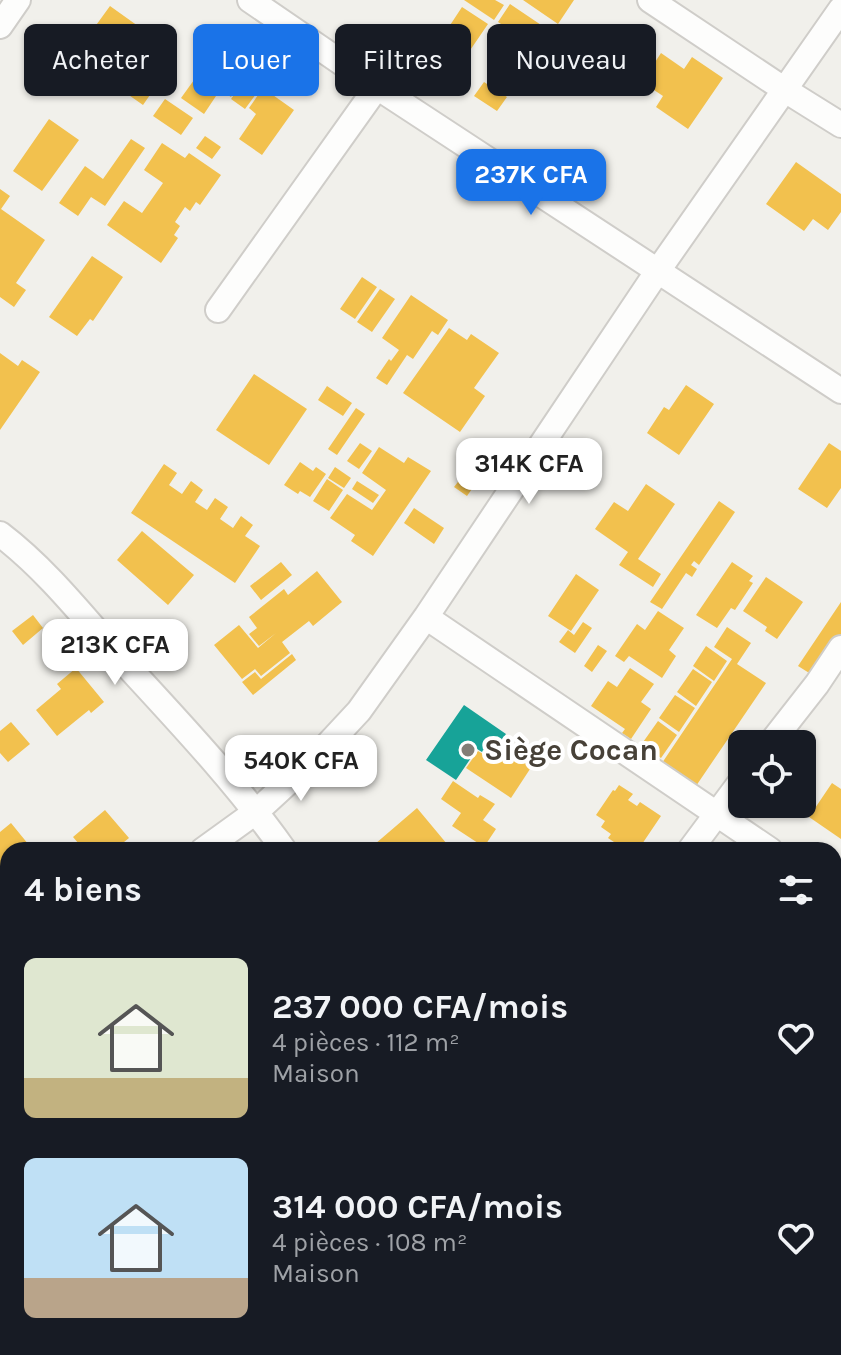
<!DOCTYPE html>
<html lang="fr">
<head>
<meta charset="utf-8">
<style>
	:root { --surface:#171b24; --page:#242831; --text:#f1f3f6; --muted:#9ea1a6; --accent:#1a73e8 }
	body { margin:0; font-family:Karla,sans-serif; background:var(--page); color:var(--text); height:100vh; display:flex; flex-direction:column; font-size:30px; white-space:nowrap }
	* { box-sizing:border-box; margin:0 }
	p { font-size:26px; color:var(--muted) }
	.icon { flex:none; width:44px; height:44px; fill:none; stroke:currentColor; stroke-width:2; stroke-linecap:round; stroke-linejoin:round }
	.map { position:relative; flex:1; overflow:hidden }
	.sheet { position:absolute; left:0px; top:842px; width:842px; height:514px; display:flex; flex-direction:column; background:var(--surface); border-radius:24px 24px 0 0; box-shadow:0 2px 6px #0004 }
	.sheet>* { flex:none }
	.hud { position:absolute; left:24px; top:24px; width:794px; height:72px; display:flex; gap:16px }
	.fabs { position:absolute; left:728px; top:730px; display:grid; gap:16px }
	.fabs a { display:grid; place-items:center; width:88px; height:88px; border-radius:12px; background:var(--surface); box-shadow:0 2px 6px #0004; font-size:40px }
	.price { position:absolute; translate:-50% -68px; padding:0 18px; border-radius:16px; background:#fff; color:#222; font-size:26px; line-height:52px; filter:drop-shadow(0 2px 4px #0008) }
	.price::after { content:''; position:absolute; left:50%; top:48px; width:24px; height:18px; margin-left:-12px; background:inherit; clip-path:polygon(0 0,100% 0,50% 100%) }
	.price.active { background:var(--accent); color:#fff }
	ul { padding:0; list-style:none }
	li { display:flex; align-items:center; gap:24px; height:200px; padding:0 24px }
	li span { display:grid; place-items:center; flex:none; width:224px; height:160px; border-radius:12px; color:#555 }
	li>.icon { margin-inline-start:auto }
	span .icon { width:96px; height:96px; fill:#fffc; stroke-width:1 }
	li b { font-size:34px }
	h2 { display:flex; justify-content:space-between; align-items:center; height:96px; padding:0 24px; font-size:34px }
	.chip { padding:0 28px; border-radius:12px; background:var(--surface); box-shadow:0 2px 6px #0004; font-size:28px; line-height:72px }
	.chip.active { background:var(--accent); color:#fff }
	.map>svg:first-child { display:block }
	.homes { fill:#f2c14e }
	.public { fill:#17a398 }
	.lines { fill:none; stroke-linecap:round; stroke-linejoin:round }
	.street-casing { stroke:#cfcdc9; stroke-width:28 }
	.street { stroke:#fdfdfc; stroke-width:24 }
	.poi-dot { fill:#827e77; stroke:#fff; stroke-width:3 }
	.labels { text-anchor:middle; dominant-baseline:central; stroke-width:8; stroke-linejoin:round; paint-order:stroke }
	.poi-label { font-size:30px; font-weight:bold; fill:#474138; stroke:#fff; text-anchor:start }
</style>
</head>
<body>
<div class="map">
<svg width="841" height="1355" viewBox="0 0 841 1355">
	<rect width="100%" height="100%" fill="#f1f0eb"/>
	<path class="homes" d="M464,0H495L504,5L494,20Z
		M523,0H574L558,24Z
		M510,4L553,33L541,51L498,22Z
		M110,6L145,31L133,49L166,72L143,105L93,70L113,41L94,28Z
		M462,7L488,24L460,65L435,48Z
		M436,53L454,65L444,81L426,69Z
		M661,53L684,69L692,57L723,78L688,129L656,107L663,96L642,82Z
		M212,55L244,77L231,97L220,90L204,114L181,98Z
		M520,69L525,73L509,96L504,93Z
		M246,77L261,87L245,109L231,99Z
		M484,82L507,97L497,111L474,96Z
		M263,88L294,110L262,155L239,139L256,114L249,108Z
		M165,99L193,118L181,135L153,116Z
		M49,119L79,140L42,191L13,171Z
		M205,136L221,147L212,159L196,148Z
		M131,139L145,148L105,206L91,197L78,216L59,203L85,166L103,179Z
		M162,143L185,158L189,153L221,175L200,205L196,202L190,211L185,207L175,222L180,226L174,235L178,238L161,263L107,225L124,201L142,213L163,183L144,170Z
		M796,162L841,194V212L828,230L813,219L804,231L766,204Z
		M0,189L10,196L1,209L45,240L16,283L26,290L14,307L0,297Z
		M92,256L123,277L93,321L90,319L77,336L49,317Z
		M362,277L377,287L355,319L340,309Z
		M380,289L395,299L372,332L357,322Z
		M411,295L448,320L438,335L432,331L413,359L407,355L387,385L376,378L389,359L391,361L399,350L382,338Z
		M449,328L467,340L471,334L499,353L474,388L485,396L460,432L403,393Z
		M0,353L18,366L22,360L40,372L0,430Z
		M254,374L307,409L269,465L216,430Z
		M686,385L714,404L679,455L647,433L664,407L669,410Z
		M327,386L352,403L343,416L318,400Z
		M356,408L365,414L337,455L328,449Z
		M478,440L492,450L478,472L464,462Z
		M360,443L372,451L359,469L347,461Z
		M829,443L841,451V488L827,508L798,489Z
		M379,447L404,463L408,457L431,471L373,556L351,541L355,535L330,518L347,494L372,510L386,490L362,473Z
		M300,462L313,471L316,467L326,474L310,497L300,491L298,494L284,485Z
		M164,464L177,473L169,485L182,494L191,481L203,490L195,502L207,510L215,498L228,507L220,519L233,528L241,516L253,525L245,536L260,546L235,583L131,513Z
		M335,467L351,478L344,488L328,478Z
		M461,478L474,486L467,496L454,487Z
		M327,479L343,490L329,511L313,501Z
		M357,481L379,495L373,503L352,489Z
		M646,484L675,504L638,559L661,574L653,587L619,565L628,552L595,529L614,502L628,511Z
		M719,501L735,512L699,565L694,561L691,565L697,569L692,577L686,573L662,609L650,602Z
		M414,508L444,528L434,544L404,523Z
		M142,531L194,575L168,605L117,560Z
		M281,562L292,575L261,600L250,586Z
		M732,562L753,576L749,581L753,583L735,610L731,608L717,628L696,615Z
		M317,571L342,602L313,626L309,621L282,642L290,653L261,676L255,669L242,679L214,645L239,625L258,648L276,633L259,646L249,634L257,628L249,617L284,589L288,595Z
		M576,574L599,590L571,631L548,616Z
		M766,577L803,602L777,639L765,631L767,627L743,611Z
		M841,602V636L814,676L798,666Z
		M658,611L684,628L669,650L676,656L662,678L629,656L624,662L615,656L637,624L645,630Z
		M33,615L43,628L23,645L12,631Z
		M583,622L592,628L575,653L559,642L568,630L574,635Z
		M727,627L751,643L737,664L766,683L696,786L662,763L732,659L714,647Z
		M598,645L607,651L592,672L584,666Z
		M706,646L727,661L714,681L693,666Z
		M292,654L296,660L253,695L242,682L255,672L261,679Z
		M76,668L104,702L91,713L89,710L57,736L36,710L61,689L57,684Z
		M630,668L654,684L641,702L651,709L631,739L622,733L625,729L591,706L608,681L617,687Z
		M693,669L712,682L696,706L677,692Z
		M675,695L695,708L679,732L659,718Z
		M658,721L677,735L661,758L641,745Z
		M11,722L30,744L8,762L0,753V731Z
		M497,743L532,766L511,798L466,768L478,751L488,757Z
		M453,781L478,798L480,795L495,804L483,820L496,829L484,847L452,826L461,813L441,799Z
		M832,783L841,789V839L809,817Z
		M619,785L633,794L628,800L637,806L640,802L661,816L638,850H626L608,838L611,834L601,827L605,821L596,815L613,790L615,791Z
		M417,808L452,850H368Z
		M105,810L129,838L114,850H84L73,837Z
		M11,823L33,850H8V889L0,895V832Z
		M841,938V969L838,973L841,974V1061L834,1057V948Z
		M8,1140V1190L0,1180V1146Z
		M263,1348H281L287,1355H254Z
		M327,1348H416L408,1355H333Z"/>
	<path class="public" d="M464,705L506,734L501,741L498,738L487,755L477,749L456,780L426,760Z"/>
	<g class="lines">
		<g class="street-casing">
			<path id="street" d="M250,0L377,87L841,391
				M650,0L785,90L841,125
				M0,26L18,0
				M218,310L377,87
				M0,534C46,569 82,615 120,658C177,720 235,781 284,850
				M426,617L770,850
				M770,744L817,684L841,648
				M203,850L257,811L319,754L359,711L426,617L657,272L841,9
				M690,850L742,780
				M834,893L841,898
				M0,997L8,991
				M834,1312L841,1303
				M0,1341L7,1355
				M654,1348L659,1355
				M125,1355L134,1348
				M802,1355L808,1348"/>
		</g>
		<use href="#street" class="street"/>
	</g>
	<circle class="poi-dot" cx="468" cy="750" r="8"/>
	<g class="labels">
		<g class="poi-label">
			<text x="484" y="750">Siège Cocan</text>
		</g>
	</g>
</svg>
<div class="fabs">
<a><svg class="icon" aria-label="locate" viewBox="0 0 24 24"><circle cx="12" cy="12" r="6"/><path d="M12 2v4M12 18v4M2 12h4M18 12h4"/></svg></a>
</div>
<b class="price active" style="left:531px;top:217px">237K CFA</b>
<b class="price" style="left:529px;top:506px">314K CFA</b>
<b class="price" style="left:115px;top:687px">213K CFA</b>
<b class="price" style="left:301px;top:803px">540K CFA</b>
<div class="hud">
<a class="chip">Acheter</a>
<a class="chip active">Louer</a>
<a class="chip">Filtres</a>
<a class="chip">Nouveau</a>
</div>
<section class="sheet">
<h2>4 biens<svg class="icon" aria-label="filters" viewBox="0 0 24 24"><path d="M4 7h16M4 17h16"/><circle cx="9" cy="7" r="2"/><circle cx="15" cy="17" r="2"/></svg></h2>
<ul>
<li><span style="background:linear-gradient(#dfe7d0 75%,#c2b280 0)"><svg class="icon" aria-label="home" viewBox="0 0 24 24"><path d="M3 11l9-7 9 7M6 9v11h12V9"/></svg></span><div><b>237 000 CFA/mois</b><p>4 pièces · 112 m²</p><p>Maison</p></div><svg class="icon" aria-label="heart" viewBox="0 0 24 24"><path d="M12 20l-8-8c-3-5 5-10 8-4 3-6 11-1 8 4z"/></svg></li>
<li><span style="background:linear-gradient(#bfe0f5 75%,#b9a48a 0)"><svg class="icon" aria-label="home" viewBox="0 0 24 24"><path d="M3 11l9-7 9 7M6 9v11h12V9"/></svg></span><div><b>314 000 CFA/mois</b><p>4 pièces · 108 m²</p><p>Maison</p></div><svg class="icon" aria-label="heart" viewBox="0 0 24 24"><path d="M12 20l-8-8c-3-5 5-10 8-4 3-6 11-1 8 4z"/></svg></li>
</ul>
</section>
</div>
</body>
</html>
